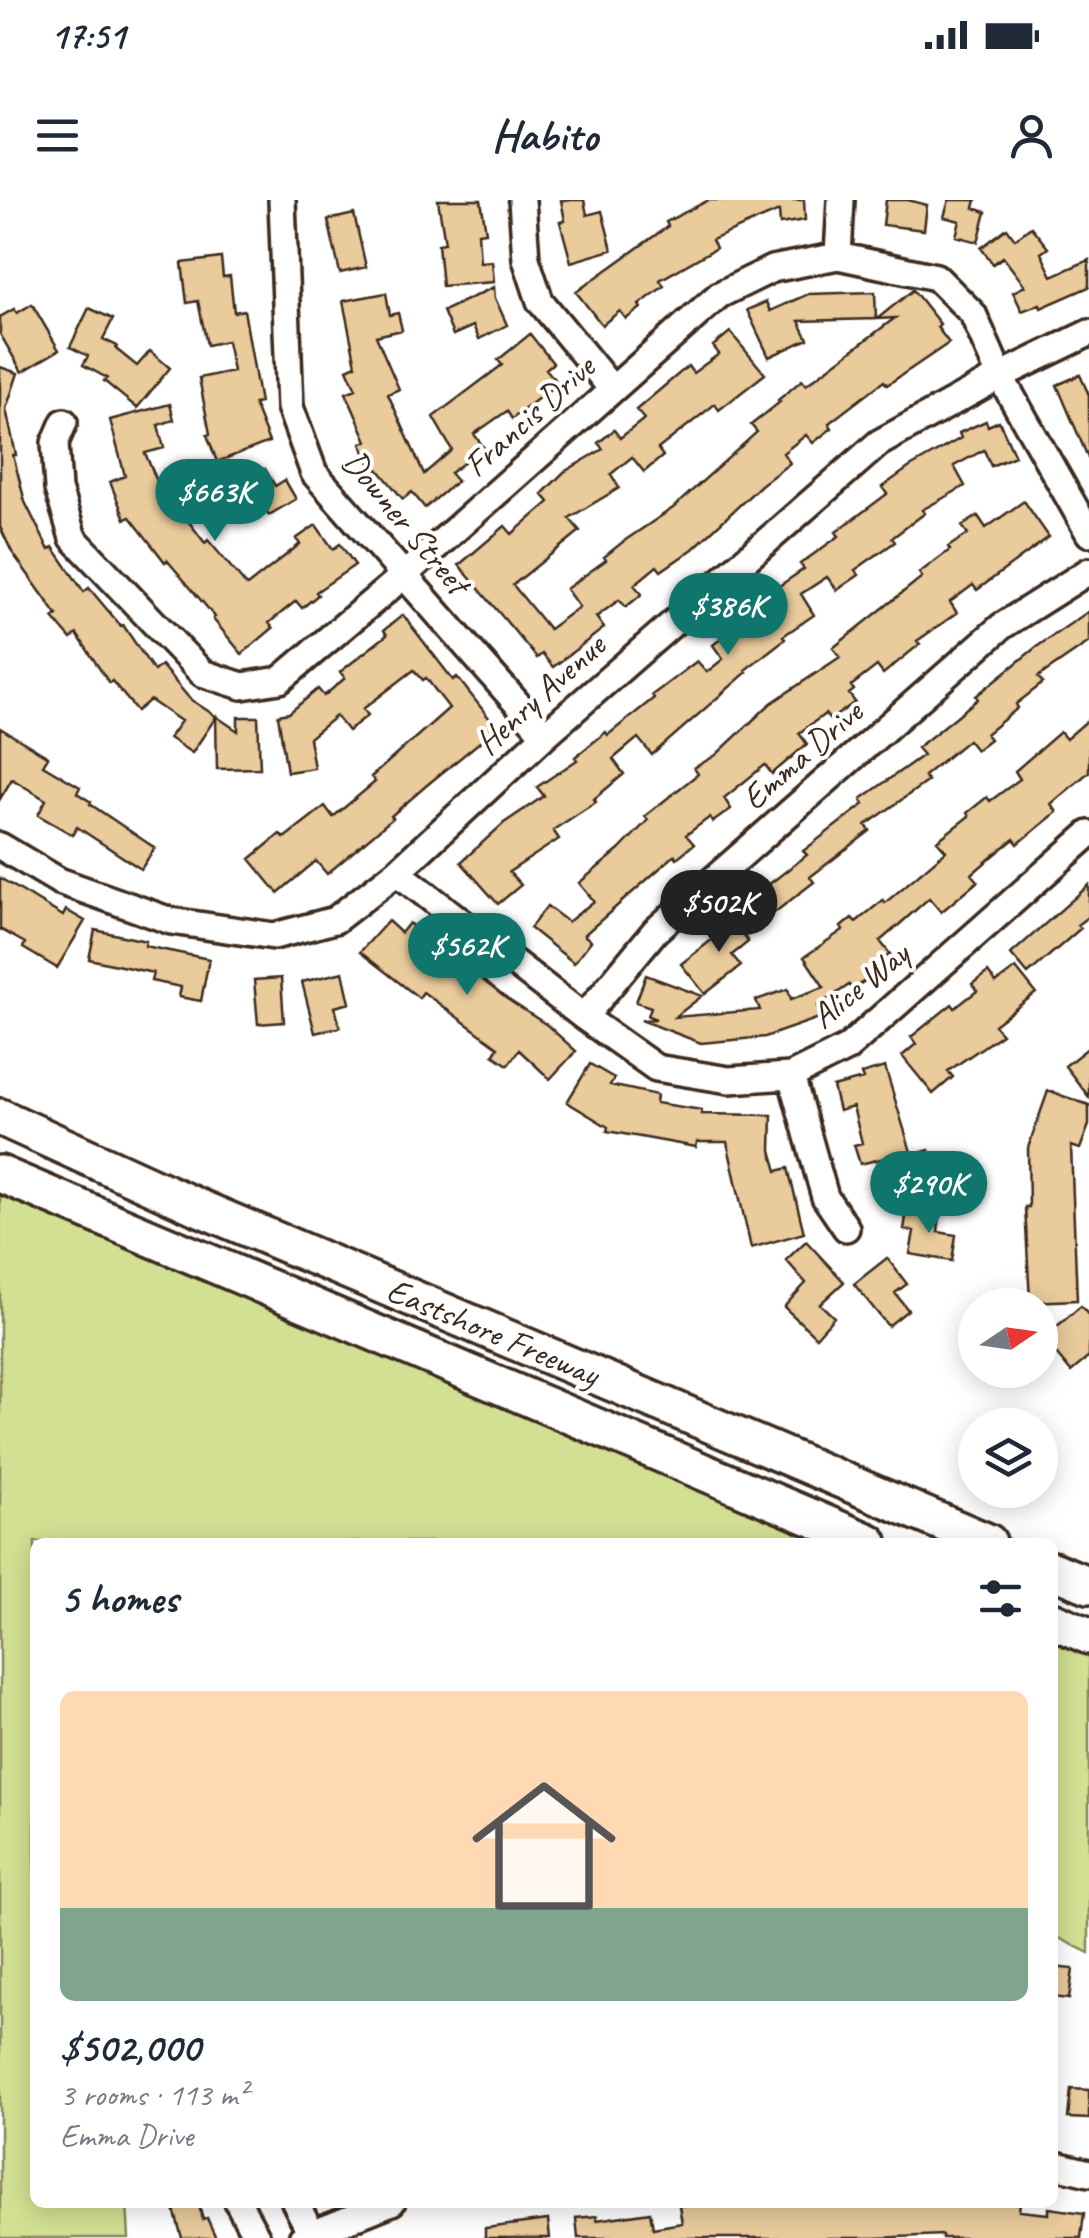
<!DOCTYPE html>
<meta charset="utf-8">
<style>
:root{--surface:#fff;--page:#f2f2f3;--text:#1f2937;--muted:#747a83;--accent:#0f766e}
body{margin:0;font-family:Caveat,sans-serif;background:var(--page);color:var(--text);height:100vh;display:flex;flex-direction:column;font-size:38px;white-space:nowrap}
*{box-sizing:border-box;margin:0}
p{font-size:32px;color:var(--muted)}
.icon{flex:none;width:55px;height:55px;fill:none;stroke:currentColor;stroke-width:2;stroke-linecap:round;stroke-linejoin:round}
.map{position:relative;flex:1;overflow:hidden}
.drawer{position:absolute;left:30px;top:1338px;width:1028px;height:670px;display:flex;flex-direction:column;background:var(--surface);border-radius:15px;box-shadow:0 5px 25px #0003}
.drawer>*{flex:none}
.needle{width:65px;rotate:77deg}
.controls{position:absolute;left:958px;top:1088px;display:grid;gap:20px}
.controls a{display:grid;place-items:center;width:100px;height:100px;border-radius:50%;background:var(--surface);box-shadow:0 5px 25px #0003;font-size:50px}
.price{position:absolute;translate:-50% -85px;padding:0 22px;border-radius:35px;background:var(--accent);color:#fff;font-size:32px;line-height:65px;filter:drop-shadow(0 2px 5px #0008)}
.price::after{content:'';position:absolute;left:50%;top:60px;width:30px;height:22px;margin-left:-15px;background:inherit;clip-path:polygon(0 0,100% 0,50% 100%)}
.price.current{background:#222;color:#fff}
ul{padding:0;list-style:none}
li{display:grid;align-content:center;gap:20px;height:530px;padding:0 30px}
li span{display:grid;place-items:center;height:310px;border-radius:15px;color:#555}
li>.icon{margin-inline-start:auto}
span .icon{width:180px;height:180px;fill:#fffc;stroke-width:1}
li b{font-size:42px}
h2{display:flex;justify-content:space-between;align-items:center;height:120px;padding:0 30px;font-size:42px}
.status{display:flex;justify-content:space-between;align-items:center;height:70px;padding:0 50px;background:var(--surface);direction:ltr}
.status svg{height:28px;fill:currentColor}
header{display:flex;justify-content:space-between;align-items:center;height:130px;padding:0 30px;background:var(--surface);font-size:45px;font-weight:600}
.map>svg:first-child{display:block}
.grass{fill:#d2e093;stroke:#868558;stroke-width:2.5}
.building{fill:#e9cb9c;stroke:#3b2a1e;stroke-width:2.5}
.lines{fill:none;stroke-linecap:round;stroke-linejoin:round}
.minor-casing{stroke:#3b2a1e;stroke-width:32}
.highway-casing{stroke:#3b2a1e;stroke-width:42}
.minor{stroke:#fff;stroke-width:25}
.highway{stroke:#fff;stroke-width:35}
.labels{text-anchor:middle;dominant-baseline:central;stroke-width:8;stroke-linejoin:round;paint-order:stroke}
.street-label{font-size:35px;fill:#3b2a1e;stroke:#fff}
</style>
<div class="status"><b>17:51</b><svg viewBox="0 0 49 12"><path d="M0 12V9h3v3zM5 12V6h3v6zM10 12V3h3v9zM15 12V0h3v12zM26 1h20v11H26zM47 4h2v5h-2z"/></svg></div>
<header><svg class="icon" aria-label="menu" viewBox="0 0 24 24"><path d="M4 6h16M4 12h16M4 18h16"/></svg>Habito<svg class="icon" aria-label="person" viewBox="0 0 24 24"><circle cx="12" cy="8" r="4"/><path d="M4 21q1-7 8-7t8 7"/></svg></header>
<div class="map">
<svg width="1089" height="2038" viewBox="0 0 1089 2038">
<rect width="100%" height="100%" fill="#fff"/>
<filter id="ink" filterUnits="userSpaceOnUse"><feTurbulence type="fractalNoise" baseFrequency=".01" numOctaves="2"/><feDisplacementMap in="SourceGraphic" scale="20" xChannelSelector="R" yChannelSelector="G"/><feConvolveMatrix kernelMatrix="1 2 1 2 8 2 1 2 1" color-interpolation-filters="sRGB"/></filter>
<g filter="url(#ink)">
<!-- grass -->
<path class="grass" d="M0,974L869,1342H35V2002L127,2003L129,2038H0Z
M1052,1421L1089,1436V1753L1053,1735Z"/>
<!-- building -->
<path class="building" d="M438,0H481L486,32L478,33L480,62L492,61L494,82L442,86L438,44L445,43Z
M561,0H584L587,15L602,11L612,50L571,62L560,22L565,21Z
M709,0H804L805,20L780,24L779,11L712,40L716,48L660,80L664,86L639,105L641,108L626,119L620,111L602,125L576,92L668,26L666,22Z
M886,0H908L927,5L924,30L883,25Z
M949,0H976L974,8L986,12L978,42L956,36L960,21L944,17Z
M354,14L366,67L340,73L328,20Z
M1031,27L1048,48L1041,53L1052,76L1089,60V87L1041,108L1040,104L1022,111L1013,92L1025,86L1003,57L993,64L981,48L1007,28L1015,39Z
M221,58L223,77L230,76L234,112L244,110L260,203L254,204L269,242L217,262L207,235L210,234L199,178L233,171L227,141L207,145L198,101L187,103L182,63Z
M494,87L495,98L507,125L479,139L473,126L453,135L443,111Z
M913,90L940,124L937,127L949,143L887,185L884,181L829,223L832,228L813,243L806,235L783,253L790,263L761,285L693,349L661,371L657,366L634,385L642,394L626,407L619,400L596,417L604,428L553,467L542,454L537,458L459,365L505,326L512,334L549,302L542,294L564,272L603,249L598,243L614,230L620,238L644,219L636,210L688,166L693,173L719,154L713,146L730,132L765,174L719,210L715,204L658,249L663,256L644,272L632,257L611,274L619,288L569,318L580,331L513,385L549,429L579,407L566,389L606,360L604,357L624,341L673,308L757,232L751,225L780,202L778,200L802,180L806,185L895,118L877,119Z
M875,92L876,119L799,121L808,139L769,157L747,110L766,102L770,111L808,94Z
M386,93L390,115L398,113L402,130L376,136L399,189L388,194L424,274L452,250L433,217L502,165L498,160L530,134L553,163L546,169L558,183L512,219L507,211L474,234L484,248L450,273L457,281L425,308L412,292L403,299L378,269L374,271L361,244L367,241L346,193L356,189L347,169L356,165L343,101Z
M32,104L59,150L22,172L0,134V117L14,109L17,113Z
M89,108L113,119L103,139L117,146L116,149L137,166L150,151L170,168L137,208L104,181L107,178L83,165L88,156L70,147Z
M0,167L18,173L6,209L16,255H13L25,302L49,350L53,347L84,392L89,388L121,426L123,425L154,471L161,465L190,499L238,531V517H258L260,568L217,569L216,517L192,553L169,538L181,521L150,500L137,511L112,481L109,483L77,434L71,439L53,418L57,415L12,352L0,327Z
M1080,175L1089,195V260L1057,185Z
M170,204L174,220L158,225L164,248L145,253L168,307L174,302L205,343L208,340L247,386L300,344L296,339L316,325L333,349L340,344L355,365L316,392L318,395L302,408L296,401L269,423L273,428L242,454L213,419L215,417L167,360L165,362L130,317L125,319L110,282L125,276L110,220Z
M986,221L988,226L999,221L1015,256L991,266L984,250L954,266L965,286L922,310L925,313L892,338L895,342L855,370L859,375L837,390L827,377L801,394L814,415L783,436L785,439L745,470L747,472L652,555L638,538L613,559L624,574L594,599L596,602L553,630L559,639L509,672L521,685L498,704L461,662L504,623L544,596L537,587L577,560L575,557L606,532L608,535L654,498L652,495L697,461L707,472L723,459L713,445L729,432L726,429L766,395L804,369L800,364L839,336L836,332L887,294L882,287L910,267L961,238L959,233Z
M265,269L275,286L285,280L296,299L269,315L265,309L248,318L231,289Z
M1024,301L1049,337L977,390L973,385L950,402L957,413L917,441L920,444L883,474L877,466L851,486L854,490L849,494L855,502L830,520L825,514L799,533L807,544L772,574L765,565L724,598L731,609L713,622L710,617L686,635L694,644L677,658L675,655L584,735L591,741L574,763L530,728L547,706L568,722L594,701L579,683L619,650L648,620L645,616L698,574L694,568L716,555L770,504L840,457L833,448L922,377L919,373L950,350L948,347L968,334L962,326L978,316L986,328Z
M1089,411V442L1038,477L1043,483L1016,504L1018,508L986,534L990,539L976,550L968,540L924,576L928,581L866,625L870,631L810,677L814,682L774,713L759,692L807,655L803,651L864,604L861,599L923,555L917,548L978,499L976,496L1035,448Z
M403,415L453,480L457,477L497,528L427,585L391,616L393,618L327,674L316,661L278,693L250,659L280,634L284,638L325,606L333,617L375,582L371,577L449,508L426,478L423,480L414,470L363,509L368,515L348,531L336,516L309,538L314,568L287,572L278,515L289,513L318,489L324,496L345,478L340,472L387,435L384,430Z
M1089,519V572L1051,604L1057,612L1018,644L1014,639L987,661L972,674L978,681L941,712L929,698L901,723L880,741L890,754L868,772L871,777L852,789L849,785L818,806L822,817L765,837L701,843L641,820L656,819L648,816L651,807L636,802L646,775L702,796L675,817L760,810L756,800L788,789L791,799L824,787L804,757L843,730L841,727L852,718L856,722L883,700L885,703L946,651L937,641L969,616L967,613L987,597L990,601L1020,579L1015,571L1060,532L1066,539Z
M0,528L48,557L43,565L80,587L77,593L91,602L90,604L155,648L141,669L77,627L73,635L38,615L46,600L12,579L0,599Z
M0,678L63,716L66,710L85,721L57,768L23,748L25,743L0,729Z
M1089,685V716L1077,725L1081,728L1028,774L1011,754Z
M746,713L757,726L744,736L748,742L732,755L741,766L705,794L681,764Z
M388,721L401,733L409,723L442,754L445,751L507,799L547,825L576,851L550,879L519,850L508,865L493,855L498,847L423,792L419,798L360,752Z
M95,730L146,741L145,746L209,759L201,801L179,797L181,787L151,781L153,773L89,759Z
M1016,768L1036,793L994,825L1002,834L948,871L953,877L933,894L902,856L916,844L911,837L952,804L955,808L977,791L972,784L988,772L996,783Z
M343,772L350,803L335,807L340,827L315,833L302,782Z
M281,778L284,822L258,824L254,780Z
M1089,847V897L1065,866Z
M590,864L614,878L610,885L657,895L656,903L702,910L701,914L772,915L771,950L777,971L788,968L804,1033L751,1048L727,942H697L696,947L607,931L608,927L567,902Z
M885,867L912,955L929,950L939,989L897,1001L885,958L860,964L854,945L862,943L853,907L839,911L833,887L863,879L861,874Z
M1048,891L1089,905V925L1080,949L1071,946L1077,1100L1030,1102L1025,1007H1029L1028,948Z
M907,1010L940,1015L938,1032L956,1035L952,1061L910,1054L914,1031L904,1030Z
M806,1041L844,1082L820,1104L834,1117L816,1137L784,1107L806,1083L786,1060Z
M887,1058L907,1084L895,1093L908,1110L888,1126L854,1084Z
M1081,1106L1089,1116V1157L1071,1172L1043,1138Z
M1052,1767L1073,1769L1069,1799L1052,1797Z
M1071,1889L1089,1890V1919L1068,1918Z
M172,2002H198L203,2020L207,2018L216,2038H182Z
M701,2002V2006L857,2002V2008L888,2006V2002H966V2006L1020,2002L1019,2011L1049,2014V2008L1084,2013L1081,2038H942V2035L875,2038H578L576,2018L597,2016V2020L650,2012L653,2028L682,2023L679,2006Z
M548,2020L550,2038H485V2028Z"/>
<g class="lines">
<defs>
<path id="minor" d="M282,0L290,207L314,273L545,535
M522,0L526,59L540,101L612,189
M838,56L841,0
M64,222L55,243L58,289L73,338L202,473L242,486L280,480L403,376L719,95L772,69L838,56L936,77L973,114L1000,176L1089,333
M0,646L59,681L171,721L274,736L335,720L397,672L545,535L879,243L1000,176L1089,133
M397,672L584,817L656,868L729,880L791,876L847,848L1089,634
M584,817L655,731L1002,426L1089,371
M791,876L825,997L846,1028
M1052,1964L1089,1973
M238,2002L257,2038
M295,2002L311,2033
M302,2038L392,2002"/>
<path id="highway" d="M0,917L195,1006L988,1342
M0,974L869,1342
M1052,1370L1089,1385
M1052,1420L1089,1436"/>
</defs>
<!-- minor casing -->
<use href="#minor" class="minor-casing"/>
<!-- highway casing -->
<use href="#highway" class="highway-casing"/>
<!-- minor -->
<use href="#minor" class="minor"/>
<!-- highway -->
<use href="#highway" class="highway"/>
</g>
</g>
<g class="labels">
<!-- street labels -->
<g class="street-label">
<text transform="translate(529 216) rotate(-42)">Francis Drive</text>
<text transform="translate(406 322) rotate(50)">Downer Street</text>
<text transform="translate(540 494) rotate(-42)">Henry Avenue</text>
<text transform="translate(802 555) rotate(-41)">Emma Drive</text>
<text transform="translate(860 785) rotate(-39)">Alice Way</text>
<text transform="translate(493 1132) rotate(23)">Eastshore Freeway</text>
</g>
</g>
</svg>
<div class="controls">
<a><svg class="needle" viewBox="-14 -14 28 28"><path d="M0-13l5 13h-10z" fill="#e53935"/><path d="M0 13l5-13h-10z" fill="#747a83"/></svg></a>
<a><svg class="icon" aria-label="layers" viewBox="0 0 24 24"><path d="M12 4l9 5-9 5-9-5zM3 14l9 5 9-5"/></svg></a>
</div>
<b class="price" style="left:215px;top:344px">$663K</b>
<b class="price" style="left:728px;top:458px">$386K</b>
<b class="price current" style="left:719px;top:755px">$502K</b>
<b class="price" style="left:467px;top:798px">$562K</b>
<b class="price" style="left:929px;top:1036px">$290K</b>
<section class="drawer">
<h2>5 homes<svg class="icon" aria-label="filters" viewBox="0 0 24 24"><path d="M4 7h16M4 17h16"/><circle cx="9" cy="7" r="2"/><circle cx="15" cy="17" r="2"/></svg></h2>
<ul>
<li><span style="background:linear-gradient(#ffd9b3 70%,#7fa58c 0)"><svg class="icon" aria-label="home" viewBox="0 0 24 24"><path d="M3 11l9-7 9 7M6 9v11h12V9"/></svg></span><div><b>$502,000</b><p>3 rooms · 113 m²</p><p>Emma Drive</p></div></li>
</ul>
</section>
</div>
